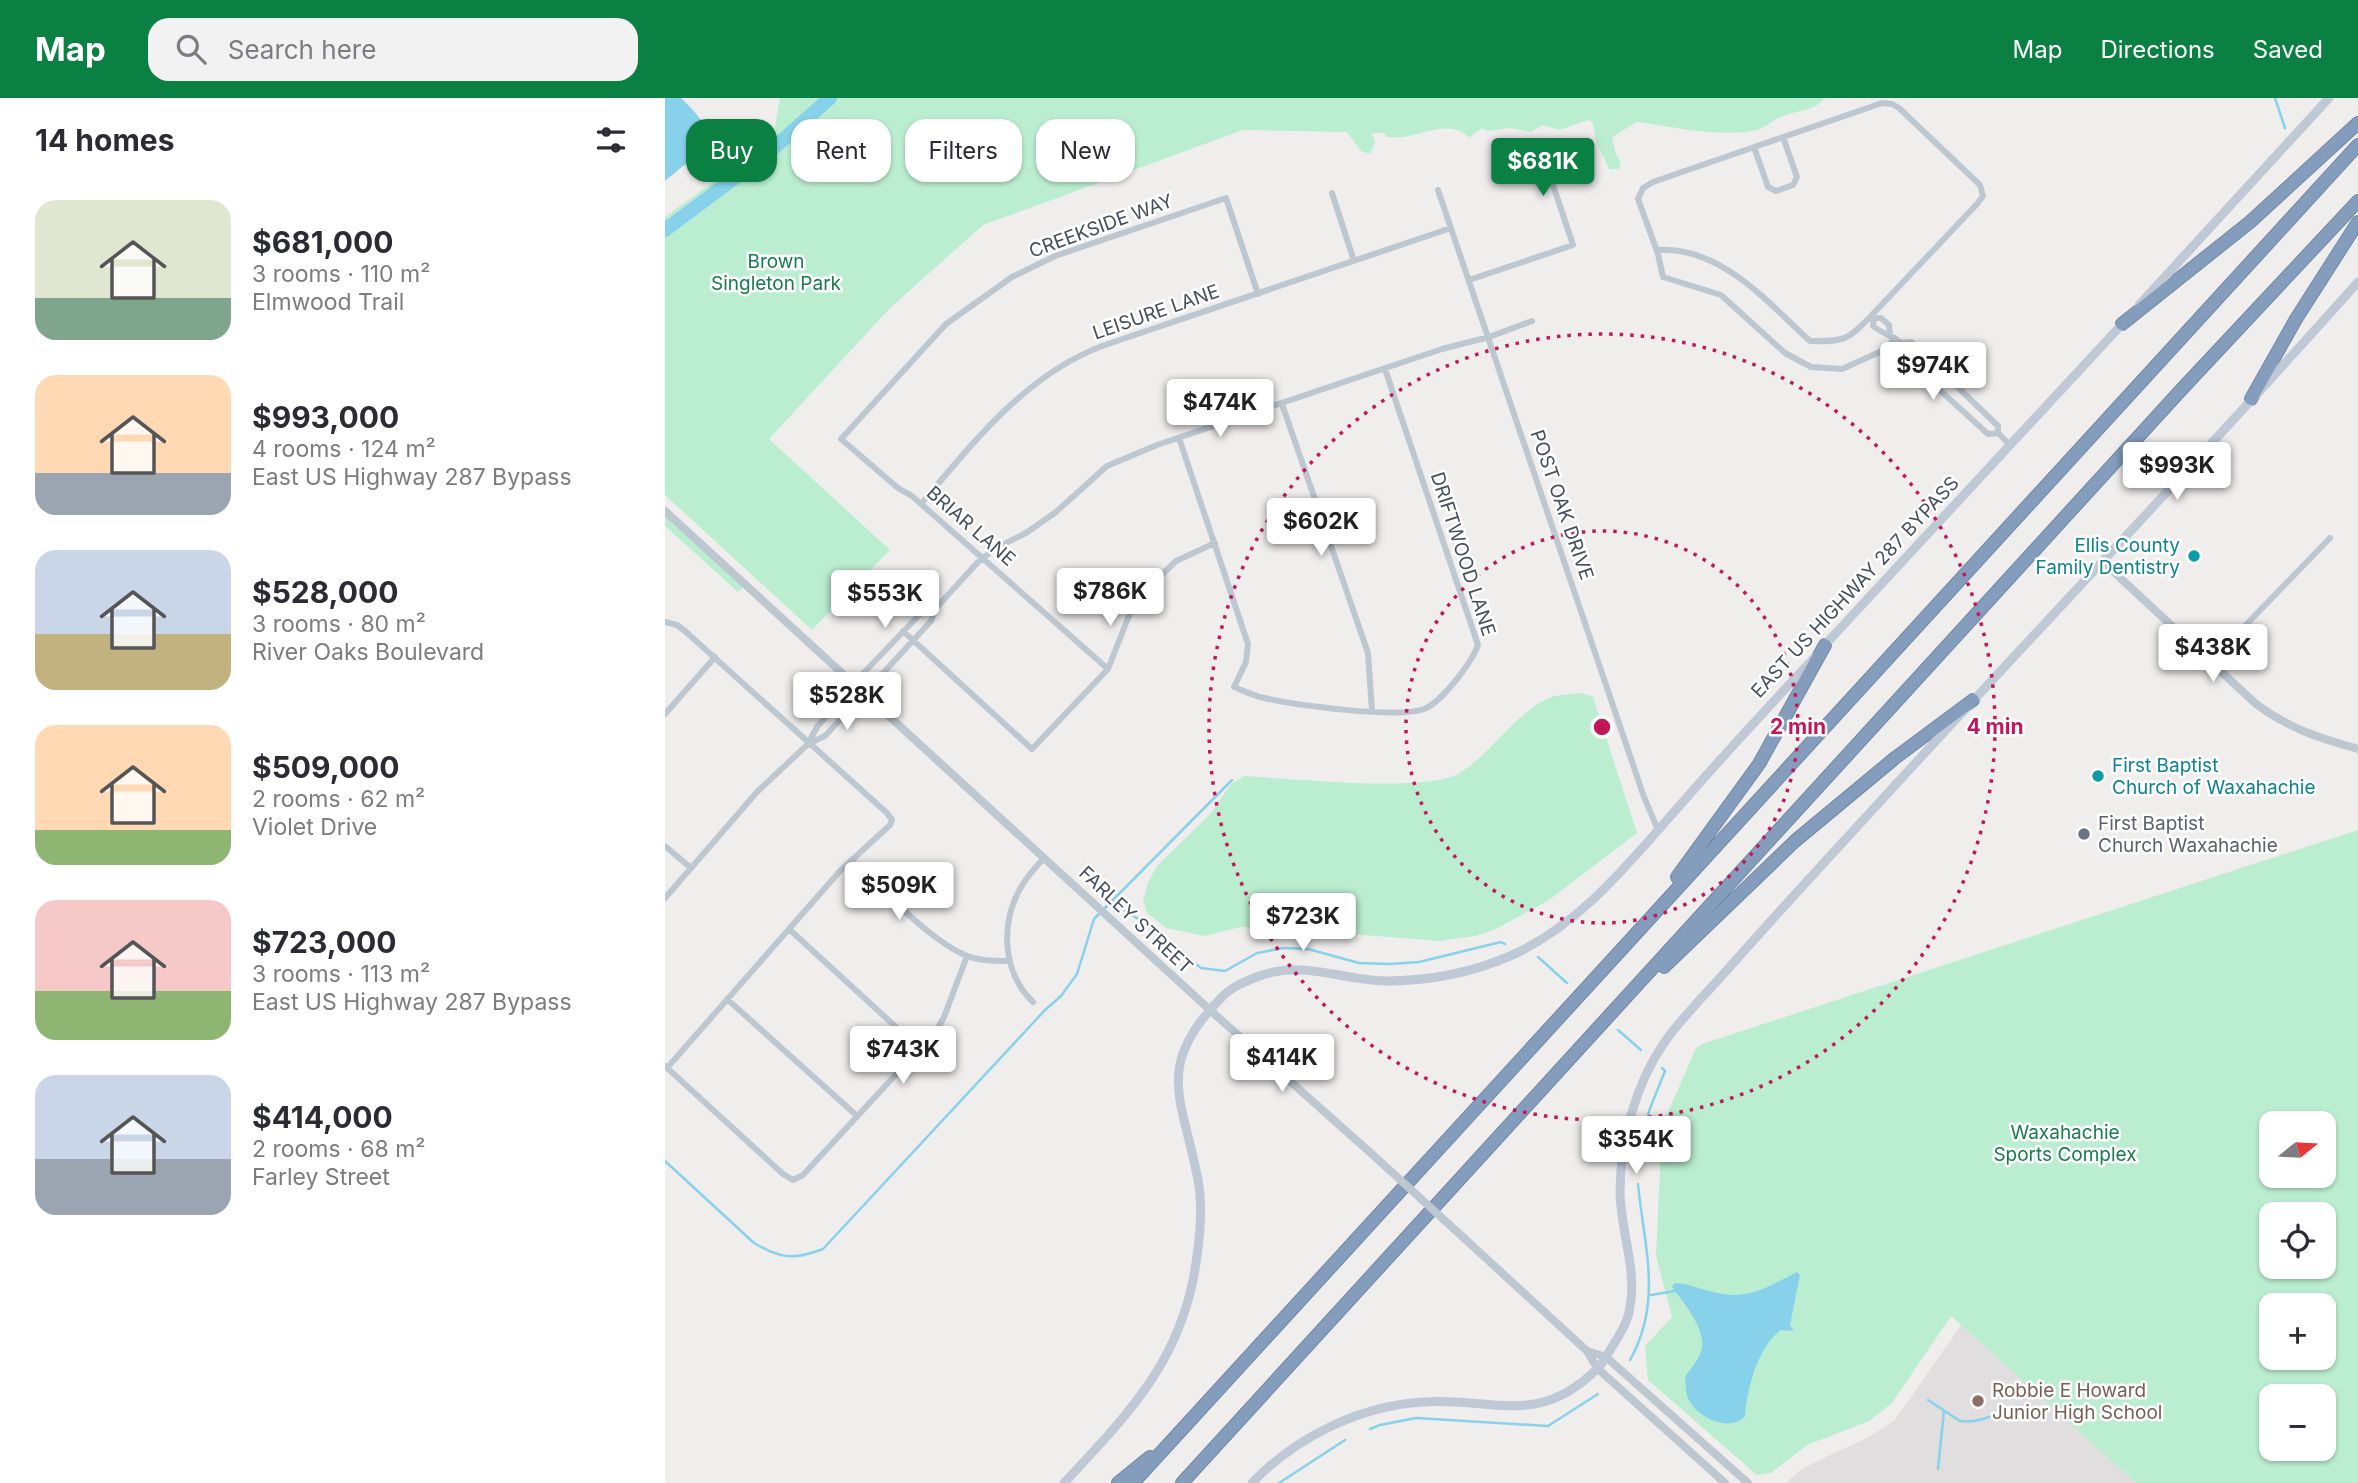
<!DOCTYPE html>
<meta charset="utf-8">
<style>
:root{--surface:#fff;--page:#f2f2f3;--text:#2b2b33;--muted:#7c7c81;--accent:#0b8043}
body{margin:0;font-family:Inter,sans-serif;background:var(--page);color:var(--text);height:100vh;display:flex;flex-direction:column;font-size:26px;white-space:nowrap}
*{box-sizing:border-box;margin:0}
p{font-size:23px;color:var(--muted)}
.icon{flex:none;width:38px;height:38px;fill:none;stroke:currentColor;stroke-width:2;stroke-linecap:round;stroke-linejoin:round}
.map{position:relative;flex:1;overflow:hidden}
.side{display:flex;flex-direction:column;background:var(--surface);width:665px}
.side>*{flex:none}
.hud{position:absolute;left:21px;top:21px;width:665px;height:63px;display:flex;gap:14px}
.needle{width:46px;rotate:72deg}
.controls{position:absolute;left:1594px;top:1013px;display:grid;gap:14px}
.controls a{display:grid;place-items:center;width:77px;height:77px;border-radius:14px;background:var(--surface);box-shadow:0 2px 5px #0004;font-size:35px}
.price{position:absolute;translate:-50% -60px;padding:0 16px;border-radius:7px;background:#fff;color:#222;font-size:23px;line-height:46px;filter:drop-shadow(0 2px 4px #0008)}
.price::after{content:'';position:absolute;left:50%;top:42px;width:21px;height:16px;margin-left:-10px;background:inherit;clip-path:polygon(0 0,100% 0,50% 100%)}
.price.selected{background:var(--accent);color:#fff}
ul{padding:0;list-style:none}
li{display:flex;align-items:center;gap:21px;height:175px;padding:0 35px}
li span{display:grid;place-items:center;flex:none;width:196px;height:140px;border-radius:21px;color:#555}
li>.icon{margin-inline-start:auto}
span .icon{width:84px;height:84px;fill:#fffc;stroke-width:1}
li b{font-size:30px}
h2{display:flex;justify-content:space-between;align-items:center;height:84px;padding:0 35px;font-size:30px}
.tag{padding:0 24px;border-radius:21px;background:var(--surface);box-shadow:0 2px 5px #0004;font-size:24px;line-height:63px}
.tag.selected{background:var(--accent);color:#fff}
header{display:flex;align-items:center;gap:42px;box-sizing:border-box;height:98px;padding:0 35px;background:var(--accent);color:#fff}
header strong{font-size:33px}
nav{display:flex;gap:38px;margin-inline-start:auto;font-size:24px}
.search{width:490px;height:63px;background:var(--page);display:flex;align-items:center;gap:18px;box-sizing:border-box;padding:0 24px;border-radius:21px;color:var(--muted);font-size:26px}
main{display:flex;flex:1;min-height:0}
.map>svg:first-child{display:block}
.education{fill:#e1dedf}
.green{fill:#bbeed1;fill-rule:evenodd}
.water{fill:#88d1eb}
.lines{fill:none;stroke-linecap:round;stroke-linejoin:round}
.stream{stroke:#88d1eb;stroke-width:2.5}
.river{stroke:#88d1eb;stroke-width:14}
.motorway-casing{stroke:#7088a8;stroke-width:14}
.minor{stroke:#bdc7d0;stroke-width:6}
.tertiary{stroke:#bdc7d0;stroke-width:8}
.secondary{stroke:#bfc9d6;stroke-width:9}
.motorway{stroke:#849dbc;stroke-width:12}
.tertiary-bridge{stroke:#bdc7d0;stroke-width:8}
.ring{fill:none;stroke:#c2185b;stroke-width:3.5;stroke-dasharray:3.5 7}
.culture-dot{fill:#0f9aa8;stroke:#fff;stroke-width:2.5}
.worship-dot{fill:#6b7280;stroke:#fff;stroke-width:2.5}
.education-dot{fill:#8d6e63;stroke:#fff;stroke-width:2.5}
.labels{text-anchor:middle;dominant-baseline:central;stroke-width:5;stroke-linejoin:round;paint-order:stroke}
.street-label{font-size:19px;fill:#454f5a;stroke:#fff}
.park-label{font-size:19px;fill:#177b4e;stroke:#fff}
.culture-label{font-size:19px;fill:#0d838f;stroke:#fff;text-anchor:end}
.worship-label{font-size:19px;fill:#5b616d;stroke:#fff;text-anchor:start}
.education-label{font-size:19px;fill:#785e54;stroke:#fff;text-anchor:start}
.centre{fill:#c2185b;stroke:#fff;stroke-width:3.5}
.ring-label{font-size:21px;text-anchor:middle;font-weight:bold;fill:#c2185b;stroke:#fff;stroke-width:5;stroke-linejoin:round;paint-order:stroke}
</style>
<header>
<strong>Map</strong>
<div class="search"><svg class="icon" aria-label="search" viewBox="0 0 24 24"><circle cx="10" cy="10" r="6"/><path d="M15 15l6 6"/></svg>Search here</div>
<nav><a>Map</a><a>Directions</a><a>Saved</a></nav>
</header>
<main>
<section class="side">
<h2>14 homes<svg class="icon" aria-label="filters" viewBox="0 0 24 24"><path d="M4 7h16M4 17h16"/><circle cx="9" cy="7" r="2"/><circle cx="15" cy="17" r="2"/></svg></h2>
<ul>
<li><span style="background:linear-gradient(#dfe7d0 70%,#7fa58c 0)"><svg class="icon" aria-label="home" viewBox="0 0 24 24"><path d="M3 11l9-7 9 7M6 9v11h12V9"/></svg></span><div><b>$681,000</b><p>3 rooms · 110 m²</p><p>Elmwood Trail</p></div></li>
<li><span style="background:linear-gradient(#ffd9b3 70%,#9aa5b1 0)"><svg class="icon" aria-label="home" viewBox="0 0 24 24"><path d="M3 11l9-7 9 7M6 9v11h12V9"/></svg></span><div><b>$993,000</b><p>4 rooms · 124 m²</p><p>East US Highway 287 Bypass</p></div></li>
<li><span style="background:linear-gradient(#c9d6e8 60%,#c2b280 0)"><svg class="icon" aria-label="home" viewBox="0 0 24 24"><path d="M3 11l9-7 9 7M6 9v11h12V9"/></svg></span><div><b>$528,000</b><p>3 rooms · 80 m²</p><p>River Oaks Boulevard</p></div></li>
<li><span style="background:linear-gradient(#ffd9b3 75%,#8fb573 0)"><svg class="icon" aria-label="home" viewBox="0 0 24 24"><path d="M3 11l9-7 9 7M6 9v11h12V9"/></svg></span><div><b>$509,000</b><p>2 rooms · 62 m²</p><p>Violet Drive</p></div></li>
<li><span style="background:linear-gradient(#f6c9c9 65%,#8fb573 0)"><svg class="icon" aria-label="home" viewBox="0 0 24 24"><path d="M3 11l9-7 9 7M6 9v11h12V9"/></svg></span><div><b>$723,000</b><p>3 rooms · 113 m²</p><p>East US Highway 287 Bypass</p></div></li>
<li><span style="background:linear-gradient(#c9d6e8 60%,#9aa5b1 0)"><svg class="icon" aria-label="home" viewBox="0 0 24 24"><path d="M3 11l9-7 9 7M6 9v11h12V9"/></svg></span><div><b>$414,000</b><p>2 rooms · 68 m²</p><p>Farley Street</p></div></li>
</ul>
</section>
<div class="map">
<svg width="1693" height="1385" viewBox="0 0 1693 1385">
<rect width="100%" height="100%" fill="#f0eded"/>
<!-- education -->
<path class="education" d="M1296,1227L1399,1318L1471,1385H1121L1133,1374L1152,1363L1202,1340L1230,1322Z"/>
<!-- green -->
<path class="green" d="M115,0H1160C1149,14 1131,12 1116,19C1107,22 1102,29 1092,32C1058,40 1006,29 972,24L947,39L951,56L956,64L954,71H944L931,43L928,25L924,22L894,32L878,27L866,34L845,30L823,33L817,30L804,40C787,21 759,36 739,39C734,40 728,39 722,39L719,35H707L710,44L705,56L696,53L682,34L578,32L318,127L225,210L104,341L225,452L147,532L0,397V119L108,40Z
M0,417L76,486L78,490L73,494L0,428Z
M916,595L928,599L972,735L884,802L829,832L810,838L775,843L597,829H576L539,838L501,830L482,815L478,803L483,784L492,768L547,714L565,687L579,678C624,680 758,695 793,676C827,656 848,616 884,600C894,596 905,596 916,595Z
M1693,732V1385H1471L1286,1218L1227,1305L1204,1323L1142,1347L1106,1375L1092,1377L983,1282L980,1248L1007,1219L991,1158L997,1028L1031,950L1037,946ZM1606,1026H1659V1078H1606ZM1606,1116H1659V1169H1606ZM1606,1208H1659V1260H1606ZM1606,1298H1659V1351H1606Z"/>
<!-- water -->
<path class="water" d="M0,0H16C28,12 54,35 37,52L0,83Z
M1132,1174L1135,1177L1125,1227L1129,1233L1116,1232C1093,1248 1082,1291 1080,1318C1065,1335 1033,1320 1024,1302C1020,1295 1021,1286 1020,1279C1026,1270 1035,1261 1037,1249C1040,1230 1018,1204 1007,1189L1010,1185C1028,1186 1042,1194 1059,1196C1086,1201 1108,1186 1132,1174Z"/>
<g class="lines">
<!-- stream -->
<path class="stream" d="M1610,0L1620,30
M445,803L478,824L536,870L560,873L592,855L619,850L643,851L694,865L725,866L754,864L836,844L840,846
M873,859L902,885
M953,932L976,952
M0,1063L89,1145C116,1161 129,1162 158,1151L380,912L396,898L412,876L429,821L567,682
M973,1066L984,1013L1000,973L997,970
M986,1197L1010,1193
M965,1262C998,1203 979,1149 973,1086
M1263,1302L1295,1323C1315,1326 1335,1314 1353,1308
M705,1331L715,1327L751,1320L883,1328L933,1296
M1273,1371L1279,1313
M614,1385L680,1342"/>
<!-- river -->
<path class="river" d="M0,132L103,55L165,0"/>
<defs>
<path id="motorway" d="M1457,226L1585,124L1693,25
M1586,301L1631,221L1693,124
M1012,779L1094,666L1160,547
M999,869L1130,743L1230,660L1308,602
M453,1385L485,1359
M468,1385L1693,47
M517,1385L1516,292L1693,103"/>
</defs>
<!-- motorway casing -->
<use href="#motorway" class="motorway-casing"/>
<!-- minor -->
<path class="minor" d="M1089,49L1103,89L1111,93L1128,87L1132,79L1118,39
M773,92L979,699L993,732
M667,95L689,163
M992,152C1056,148 1102,204 1145,243C1179,244 1183,242 1206,218
M804,182L908,147L874,45
M1209,220H1216L1224,227L1225,236
M1230,240L1219,252L1177,271L1146,269L1120,255L1056,197L998,179L993,156L973,101L978,90L988,84L1217,5L1227,6L1234,10L1315,87L1318,98L1312,106L1206,218L1209,220L1208,228C1217,235 1227,238 1236,245L1246,244L1333,328V335L1345,347
M1236,245L1234,255L1323,336L1333,335
M617,306L703,555L707,613
M514,340L583,546L581,564L569,589C579,593 589,598 599,600C630,607 732,621 759,611C777,604 807,564 813,547L720,271
M256,406C308,345 359,278 437,248L786,130
M0,524L12,527L20,533L222,715L227,722L225,727L175,773L2,970
M238,533L367,651L443,571L465,515L480,493L511,463L550,445
M1545,564L1665,440
M443,571L247,398L233,390L176,341L281,226L347,179L390,158L561,100L593,196
M0,616L50,559
M143,646L160,638L266,523L271,510L313,464L331,450L361,435L391,414L442,368L492,347L777,251L824,239L867,223
M0,748L26,770
M186,763C218,791 263,841 300,857C314,863 329,863 344,863
M0,800L92,694L143,646L152,629L189,585L257,514L271,510
M124,831L255,951
M62,901L191,1017
M368,904C336,873 335,822 358,786C364,776 372,768 379,760
M0,968L118,1076L128,1082L138,1077L271,933L279,919L302,858"/>
<!-- tertiary -->
<path class="tertiary" d="M0,413L546,913L708,1057
M1437,463L1591,606C1625,631 1654,640 1693,651
M800,1141L922,1253L932,1270L1060,1385
M922,1253L941,1259L1083,1385"/>
<!-- secondary -->
<path class="secondary" d="M1474,207L1664,0
M1158,549L1460,223
M399,1385C463,1316 517,1263 531,1165C535,1139 538,1108 533,1082C518,1001 488,969 556,900C565,890 577,885 589,880C637,860 672,882 720,883C763,883 806,875 845,858C919,826 971,756 1024,697C1065,650 1107,605 1149,560
M587,1385C631,1339 694,1308 758,1304C828,1299 872,1330 932,1271C938,1265 943,1256 947,1249C955,1236 963,1224 965,1209C972,1172 956,1133 955,1095C955,1044 970,987 999,945C1017,919 1041,896 1062,872C1115,812 1169,754 1222,696C1379,525 1539,357 1693,184"/>
<!-- motorway -->
<use href="#motorway" class="motorway"/>
<!-- tertiary-bridge -->
<path class="tertiary-bridge" d="M708,1057L800,1141"/>
</g>
<!-- distance rings -->
<g class="ring">
<circle cx="937" cy="629" r="196"/>
<circle cx="937" cy="629" r="393"/>
</g>
<!-- markers -->
<g class="culture-dot">
<circle cx="1529" cy="458" r="7"/>
<circle cx="1433" cy="678" r="7"/>
</g>
<circle class="worship-dot" cx="1419" cy="736" r="7"/>
<circle class="education-dot" cx="1313" cy="1303" r="7"/>
<g class="labels">
<!-- street labels -->
<g class="street-label">
<text transform="translate(436 128) rotate(-20)">CREEKSIDE WAY</text>
<text transform="translate(491 214) rotate(-19)">LEISURE LANE</text>
<text transform="translate(897 407) rotate(71)">POST OAK DRIVE</text>
<text transform="translate(306 428) rotate(41)">BRIAR LANE</text>
<text transform="translate(798 456) rotate(72)">DRIFTWOOD LANE</text>
<text transform="translate(1190 489) rotate(-47)">EAST US HIGHWAY 287 BYPASS</text>
<text transform="translate(471 822) rotate(43)">FARLEY STREET</text>
</g>
<!-- park labels -->
<g class="park-label">
<text x="111" y="163">Brown<tspan x="111" dy="22">Singleton Park</tspan></text>
<text x="1400" y="1034">Waxahachie<tspan x="1400" dy="22">Sports Complex</tspan></text>
</g>
<!-- culture labels -->
<g class="culture-label">
<text x="1515" y="447">Ellis County<tspan x="1515" dy="22">Family Dentistry</tspan></text>
<text x="1447" y="667" text-anchor="start">First Baptist<tspan x="1447" dy="22">Church of Waxahachie</tspan></text>
</g>
<!-- worship labels -->
<g class="worship-label">
<text x="1433" y="725">First Baptist<tspan x="1433" dy="22">Church Waxahachie</tspan></text>
</g>
<!-- education labels -->
<g class="education-label">
<text x="1327" y="1292">Robbie E Howard<tspan x="1327" dy="22">Junior High School</tspan></text>
</g>
</g>
<circle cx="937" cy="629" r="10" class="centre"/>
<g class="ring-label">
<text x="1133" y="636">2 min</text>
<text x="1330" y="636">4 min</text>
</g>
</svg>
<div class="controls">
<a><svg class="needle" viewBox="-14 -14 28 28"><path d="M0-13l5 13h-10z" fill="#e53935"/><path d="M0 13l5-13h-10z" fill="#7c7c81"/></svg></a>
<a><svg class="icon" aria-label="locate" viewBox="0 0 24 24"><circle cx="12" cy="12" r="6"/><path d="M12 2v4M12 18v4M2 12h4M18 12h4"/></svg></a>
<a>+</a>
<a>−</a>
</div>
<b class="price selected" style="left:878px;top:100px">$681K</b>
<b class="price" style="left:1268px;top:304px">$974K</b>
<b class="price" style="left:555px;top:341px">$474K</b>
<b class="price" style="left:1512px;top:404px">$993K</b>
<b class="price" style="left:656px;top:460px">$602K</b>
<b class="price" style="left:445px;top:530px">$786K</b>
<b class="price" style="left:220px;top:532px">$553K</b>
<b class="price" style="left:1548px;top:586px">$438K</b>
<b class="price" style="left:182px;top:634px">$528K</b>
<b class="price" style="left:234px;top:824px">$509K</b>
<b class="price" style="left:638px;top:855px">$723K</b>
<b class="price" style="left:238px;top:988px">$743K</b>
<b class="price" style="left:617px;top:996px">$414K</b>
<b class="price" style="left:971px;top:1078px">$354K</b>
<div class="hud">
<a class="tag selected">Buy</a>
<a class="tag">Rent</a>
<a class="tag">Filters</a>
<a class="tag">New</a>
</div>
</div>
</main>
